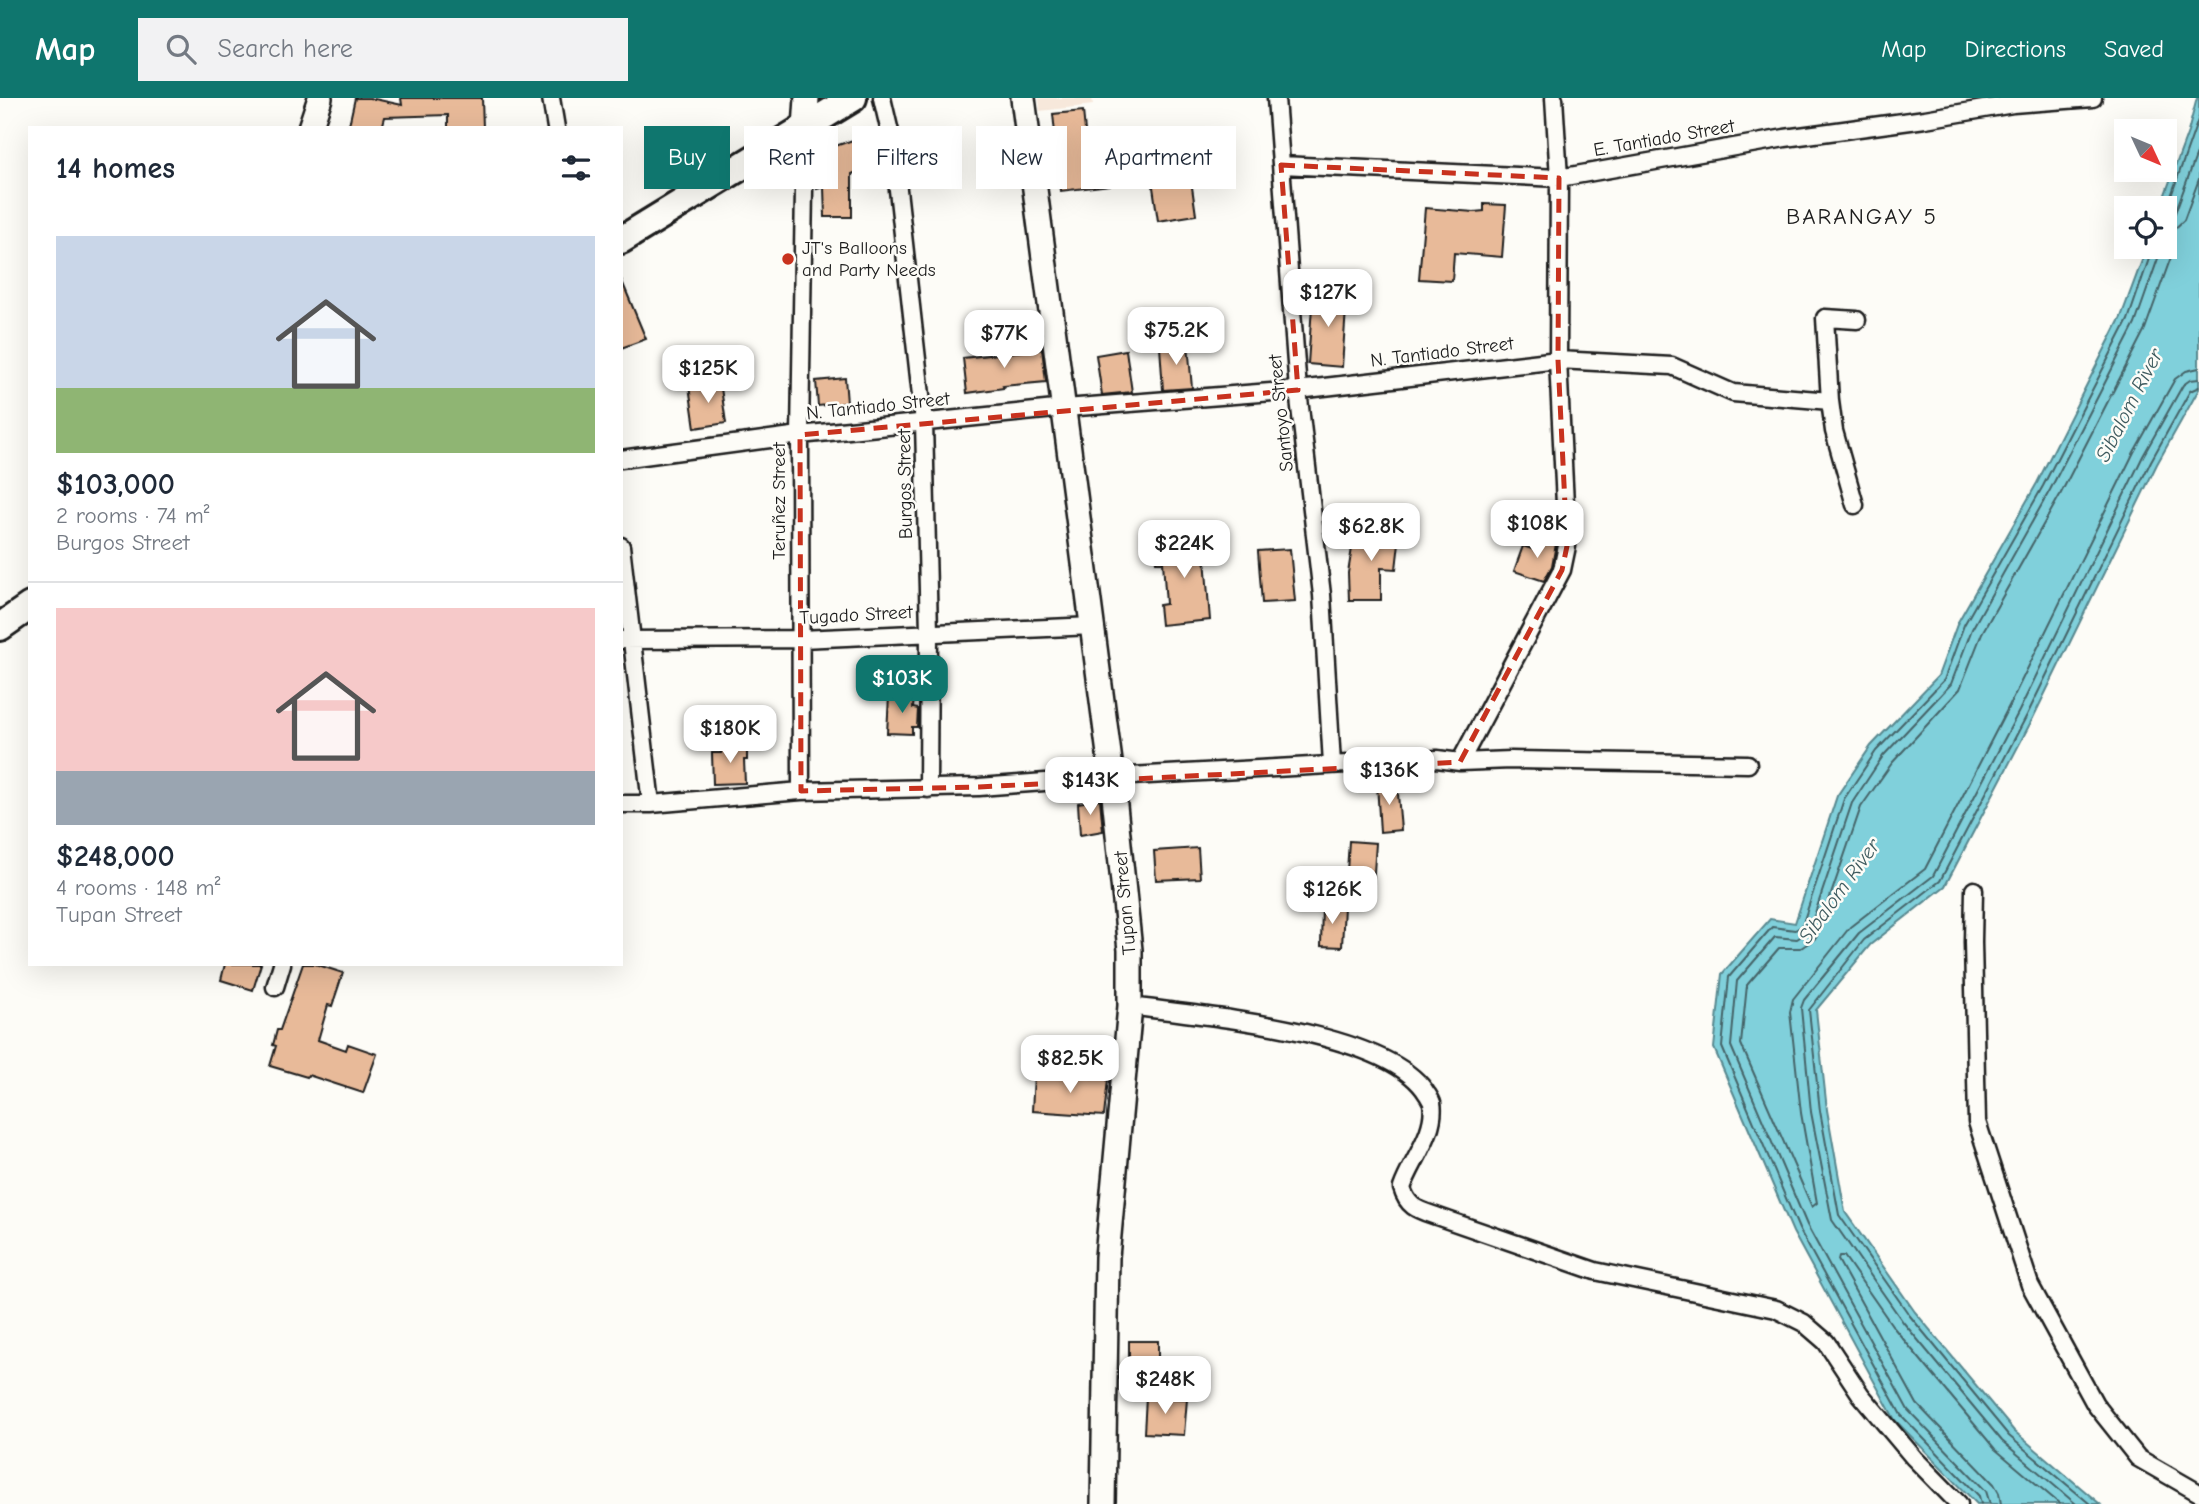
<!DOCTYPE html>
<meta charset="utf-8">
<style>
:root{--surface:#fff;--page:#f2f2f3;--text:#1f2937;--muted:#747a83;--line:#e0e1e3;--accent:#0f766e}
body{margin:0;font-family:"Comic Neue",sans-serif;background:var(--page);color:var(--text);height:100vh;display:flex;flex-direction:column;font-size:26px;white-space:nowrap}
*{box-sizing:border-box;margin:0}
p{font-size:23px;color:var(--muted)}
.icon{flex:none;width:38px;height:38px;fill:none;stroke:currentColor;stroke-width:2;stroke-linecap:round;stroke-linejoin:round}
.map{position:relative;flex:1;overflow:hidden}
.panel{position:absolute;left:28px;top:28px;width:595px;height:840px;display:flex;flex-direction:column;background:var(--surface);border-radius:0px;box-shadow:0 7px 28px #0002}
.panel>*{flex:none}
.top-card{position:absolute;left:644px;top:28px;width:665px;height:63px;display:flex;gap:14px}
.needle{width:46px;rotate:134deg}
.buttons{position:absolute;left:2114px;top:21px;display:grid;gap:14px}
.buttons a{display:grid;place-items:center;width:63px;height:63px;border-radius:0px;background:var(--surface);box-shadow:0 7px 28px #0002;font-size:35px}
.price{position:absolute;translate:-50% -60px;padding:0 16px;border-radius:14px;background:#fff;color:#222;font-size:23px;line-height:46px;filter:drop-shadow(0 2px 4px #0008)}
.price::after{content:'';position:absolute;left:50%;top:42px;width:21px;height:16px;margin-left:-10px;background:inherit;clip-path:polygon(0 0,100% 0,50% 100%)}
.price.active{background:var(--accent);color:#fff}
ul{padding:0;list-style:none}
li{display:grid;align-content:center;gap:14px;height:371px;padding:0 28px}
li+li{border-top:2px solid var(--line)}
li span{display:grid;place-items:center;height:217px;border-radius:0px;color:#555}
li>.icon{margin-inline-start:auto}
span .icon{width:126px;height:126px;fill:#fffc;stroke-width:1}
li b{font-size:30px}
h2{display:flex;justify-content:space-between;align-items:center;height:84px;padding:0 28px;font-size:30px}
.pill{padding:0 24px;border-radius:0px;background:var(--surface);box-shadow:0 7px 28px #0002;font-size:24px;line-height:63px}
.pill.active{background:var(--accent);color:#fff}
header{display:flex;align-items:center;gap:42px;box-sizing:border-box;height:98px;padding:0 35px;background:var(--accent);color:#fff}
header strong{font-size:33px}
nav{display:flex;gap:38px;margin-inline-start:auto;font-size:24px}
.search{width:490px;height:63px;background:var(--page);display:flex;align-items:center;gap:18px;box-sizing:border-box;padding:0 24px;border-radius:0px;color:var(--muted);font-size:26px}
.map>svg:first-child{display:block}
.built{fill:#f7e8db}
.water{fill:#80d0db;stroke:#58888f;stroke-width:2}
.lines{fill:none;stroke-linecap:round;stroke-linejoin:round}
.shore{stroke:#446468;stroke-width:2}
.building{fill:#e8ba99;stroke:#1c1c1c;stroke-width:2}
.street-casing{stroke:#1c1c1c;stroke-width:21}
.secondary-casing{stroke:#1c1c1c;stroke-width:28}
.primary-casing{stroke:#1c1c1c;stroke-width:32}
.street{stroke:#fdfcf7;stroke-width:16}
.secondary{stroke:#fdfcf7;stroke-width:23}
.primary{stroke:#fdfcf7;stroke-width:26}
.marked{fill:none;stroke:#c8321e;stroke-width:5;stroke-dasharray:14 9;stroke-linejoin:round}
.poi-dot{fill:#c8321e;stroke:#fdfcf7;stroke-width:2.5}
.labels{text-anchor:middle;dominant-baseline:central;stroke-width:5;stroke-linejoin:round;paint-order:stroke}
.street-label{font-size:19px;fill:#1c1c1c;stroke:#fdfcf7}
.poi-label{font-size:19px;fill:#1c1c1c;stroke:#fdfcf7;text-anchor:start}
.water-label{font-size:21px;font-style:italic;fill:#3f5b5f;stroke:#fdfcf7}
.quarter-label{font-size:23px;letter-spacing:2px;fill:#1c1c1c;stroke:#fdfcf7}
</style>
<header>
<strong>Map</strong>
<div class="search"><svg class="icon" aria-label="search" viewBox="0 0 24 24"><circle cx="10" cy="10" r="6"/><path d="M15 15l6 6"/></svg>Search here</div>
<nav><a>Map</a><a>Directions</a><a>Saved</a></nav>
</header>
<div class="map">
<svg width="2199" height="1406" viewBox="0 0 2199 1406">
<rect width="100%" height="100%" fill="#fdfcf7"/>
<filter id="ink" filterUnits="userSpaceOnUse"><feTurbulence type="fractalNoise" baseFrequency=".0143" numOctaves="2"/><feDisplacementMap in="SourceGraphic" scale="14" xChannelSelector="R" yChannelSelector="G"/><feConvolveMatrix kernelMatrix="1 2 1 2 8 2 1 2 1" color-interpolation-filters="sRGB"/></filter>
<g filter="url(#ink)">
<!-- built -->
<path class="built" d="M1039,0H1092L1093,7L1040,13Z"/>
<!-- water -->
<path class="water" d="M2197,0H2199V291L2157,366L2033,620L1945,788L1870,847L1816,912L1827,1012L1845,1114L1915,1214L2014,1333L2100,1406H1977L1895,1322L1793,1134L1714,950L1722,876L1770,821L1795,825L1837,698L1871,648L1938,578L1958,524L2037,385L2121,219L2147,149H2165V110H2160L2188,34Z"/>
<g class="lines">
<!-- shore -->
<path class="shore" d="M2199,81L2184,122L2169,136L2172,148L2171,159L2145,231L2060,397L1982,535L1960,591L1892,665L1861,709L1816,840L1801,850H1779L1747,887L1741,946L1812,1109L1817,1105L1801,1015L1790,914L1793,901L1850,829L1925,771L2009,608L2134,354L2175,281L2186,273L2199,270
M2165,115L2199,19
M2165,125L2175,115L2199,50
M1981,1406L1979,1398L1901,1317L1799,1131L1722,949L1729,879L1772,829L1795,832L1802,828L1844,701L1876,653L1944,582L1964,527L2043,388L2128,222L2153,149
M1990,1406L1986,1393L1908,1312L1807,1127L1731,948L1737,883L1775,839L1797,841L1809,833L1852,705L1883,658L1951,586L1972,531L2050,392L2135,226L2162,149
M2001,1406L1999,1395L1994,1386L1917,1306L1838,1162L1839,1158H1844L1894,1230L1995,1351L2060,1406
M2076,1406L2002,1343L1903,1224L1832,1122L1811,1014L1801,910L1804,902L1859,835L1933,778L2019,613L2143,358L2183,287L2190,282L2199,281
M2090,1406L2009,1338L1910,1218L1839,1117L1820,1013L1809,912L1864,842L1940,783L2027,617L2151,363L2190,293L2199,289"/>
</g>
<!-- building -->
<path class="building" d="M355,0H370L402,7L401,0H482L483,30H448V17L385,19L382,30H363L349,27Z
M1083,13L1087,53L1169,43L1173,85L1191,82L1196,117L1158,123L1152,82L1061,93L1053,16Z
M879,33L884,63L852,76V119H825L824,89L817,91L815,55Z
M1484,106L1506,107L1502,159L1454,155L1452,183L1419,181L1425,110L1474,114L1484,113Z
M621,181L646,241L621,250Z
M1313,194L1347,196L1342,269L1308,266Z
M1188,246L1192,290L1163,292L1160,249Z
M1042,251L1046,284L1003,288L1004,290L967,295L963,260Z
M1126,252L1132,294L1102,297L1096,257Z
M845,280L847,305L818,308L816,283Z
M720,283L726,325L695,330L689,288Z
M1355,431L1400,436L1396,471L1381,470V502H1349L1348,475Z
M1203,436L1210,522L1161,527L1159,507L1166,506L1163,464H1156L1155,446H1164L1163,440Z
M1539,440L1556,446L1552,468L1544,483L1514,473L1523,448L1535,452Z
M1290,451L1295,503L1262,505L1258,453Z
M889,598L914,600L913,610L918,611L917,629H912V636L887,635Z
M747,647V662H744L745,685L713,686L712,655H721V649Z
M1397,684L1401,732L1380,734L1377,686Z
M1100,701L1103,733L1080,737L1078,705Z
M1349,743L1376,745L1373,789L1346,788Z
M1198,750L1200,780L1156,782L1154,753Z
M1322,808H1344L1342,849L1321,848Z
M225,866H261L253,892L221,882Z
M303,866H315L343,875L332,908L328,907L318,942L346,952L348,946L377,956L363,995L308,977L307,979L270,968L276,948L273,947L277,932H280Z
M1034,977L1108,981L1104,1018L1032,1013Z
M1129,1243H1158V1290L1129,1291Z
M1146,1299L1187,1301L1184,1337L1144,1335Z"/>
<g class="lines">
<defs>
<path id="street" d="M551,0L556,30
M882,0L893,47L924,324L929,534L928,691
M1276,0L1298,292L1322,497L1332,666
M1281,67L1559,80L1785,40L1925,21L2013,6L2093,0
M621,361L800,337L1065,310L1298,292L1558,262L1672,268L1733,295L1830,303
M1855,407L1834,333L1830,303L1825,220L1857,222
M621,448L651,706
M621,542L801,541L1093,528
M1460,664L1562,472L1567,448L1558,262L1559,80L1554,0
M801,693L800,337L805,30
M621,706H651L801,693L979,689L1112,679L1437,661L1460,664L1511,662L1748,666
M1974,792L1973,844L1977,1024L2030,1187L2095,1306L2138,1360L2199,1395
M275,889L282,866
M1130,908C1201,918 1389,932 1427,996C1428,997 1432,1004 1432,1005C1437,1033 1411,1064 1402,1090C1408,1111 1420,1112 1439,1119L1595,1173L1776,1211L1804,1225L1826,1244L1861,1297L1914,1360L1959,1406"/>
<path id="secondary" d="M1023,0L1112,679L1130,852V908L1107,1159L1103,1406
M310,30L320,0
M805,30L807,0"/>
<path id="primary" d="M621,142L853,0
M0,529L30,508"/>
</defs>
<!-- street casing -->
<use href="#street" class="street-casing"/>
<!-- secondary casing -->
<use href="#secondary" class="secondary-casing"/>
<!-- primary casing -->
<use href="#primary" class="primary-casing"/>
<!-- street -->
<use href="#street" class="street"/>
<!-- secondary -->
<use href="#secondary" class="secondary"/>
<!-- primary -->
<use href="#primary" class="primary"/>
</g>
</g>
<!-- marked area -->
<path class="marked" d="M1281,67L1559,80L1558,262L1567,448L1562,472L1460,664L979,689L801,693L800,337L1298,292Z"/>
<!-- markers -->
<circle class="poi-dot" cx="788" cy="161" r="7"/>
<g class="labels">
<!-- street labels -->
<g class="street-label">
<text transform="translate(1664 40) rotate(-10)">E. Tantiado Street</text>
<text transform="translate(1442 254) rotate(-7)">N. Tantiado Street</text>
<text transform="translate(878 308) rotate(-6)">N. Tantiado Street</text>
<text transform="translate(1281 315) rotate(-96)">Santoyo Street</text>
<text transform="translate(905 386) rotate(-91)">Burgos Street</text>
<text transform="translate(779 403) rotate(-90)">Teruñez Street</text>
<text transform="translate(856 517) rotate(-3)">Tugado Street</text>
<text transform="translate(1125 805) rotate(-95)">Tupan Street</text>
</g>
<!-- poi labels -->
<g class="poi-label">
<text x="802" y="150">JT's Balloons<tspan x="802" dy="22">and Party Needs</tspan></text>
</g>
<!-- water labels -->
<g class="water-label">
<text transform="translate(2129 307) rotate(-63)">Sibalom River</text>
<text transform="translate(1839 793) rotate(-54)">Sibalom River</text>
</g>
<!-- quarter labels -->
<g class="quarter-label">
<text x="1862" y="118">BARANGAY 5</text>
</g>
</g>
</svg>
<div class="buttons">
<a><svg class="needle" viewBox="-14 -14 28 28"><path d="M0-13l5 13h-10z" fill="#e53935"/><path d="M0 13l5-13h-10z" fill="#747a83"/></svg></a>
<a><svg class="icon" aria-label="locate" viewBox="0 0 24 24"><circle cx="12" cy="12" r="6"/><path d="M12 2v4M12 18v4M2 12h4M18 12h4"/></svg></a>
</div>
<b class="price" style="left:1328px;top:231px">$127K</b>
<b class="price" style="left:1176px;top:269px">$75.2K</b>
<b class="price" style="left:1004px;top:272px">$77K</b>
<b class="price" style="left:708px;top:307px">$125K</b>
<b class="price" style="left:1537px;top:462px">$108K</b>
<b class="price" style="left:1371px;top:465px">$62.8K</b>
<b class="price" style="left:1184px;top:482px">$224K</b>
<b class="price active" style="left:902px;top:617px">$103K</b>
<b class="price" style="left:730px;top:667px">$180K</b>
<b class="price" style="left:1389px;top:709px">$136K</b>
<b class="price" style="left:1090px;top:719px">$143K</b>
<b class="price" style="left:1332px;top:828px">$126K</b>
<b class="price" style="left:1070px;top:997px">$82.5K</b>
<b class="price" style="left:1165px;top:1318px">$248K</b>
<div class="top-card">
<a class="pill active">Buy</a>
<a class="pill">Rent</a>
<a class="pill">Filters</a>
<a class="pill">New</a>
<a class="pill">Apartment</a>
</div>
<section class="panel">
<h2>14 homes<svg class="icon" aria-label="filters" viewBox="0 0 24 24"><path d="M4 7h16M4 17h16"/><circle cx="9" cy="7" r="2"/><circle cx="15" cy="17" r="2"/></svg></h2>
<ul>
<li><span style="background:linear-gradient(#c9d6e8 70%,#8fb573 0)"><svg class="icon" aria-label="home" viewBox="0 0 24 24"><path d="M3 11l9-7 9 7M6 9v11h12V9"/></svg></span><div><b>$103,000</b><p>2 rooms · 74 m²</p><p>Burgos Street</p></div></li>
<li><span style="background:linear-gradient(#f6c9c9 75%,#9aa5b1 0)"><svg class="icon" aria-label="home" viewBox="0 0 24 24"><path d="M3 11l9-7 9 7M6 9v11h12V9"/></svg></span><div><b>$248,000</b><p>4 rooms · 148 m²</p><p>Tupan Street</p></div></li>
</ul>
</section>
</div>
